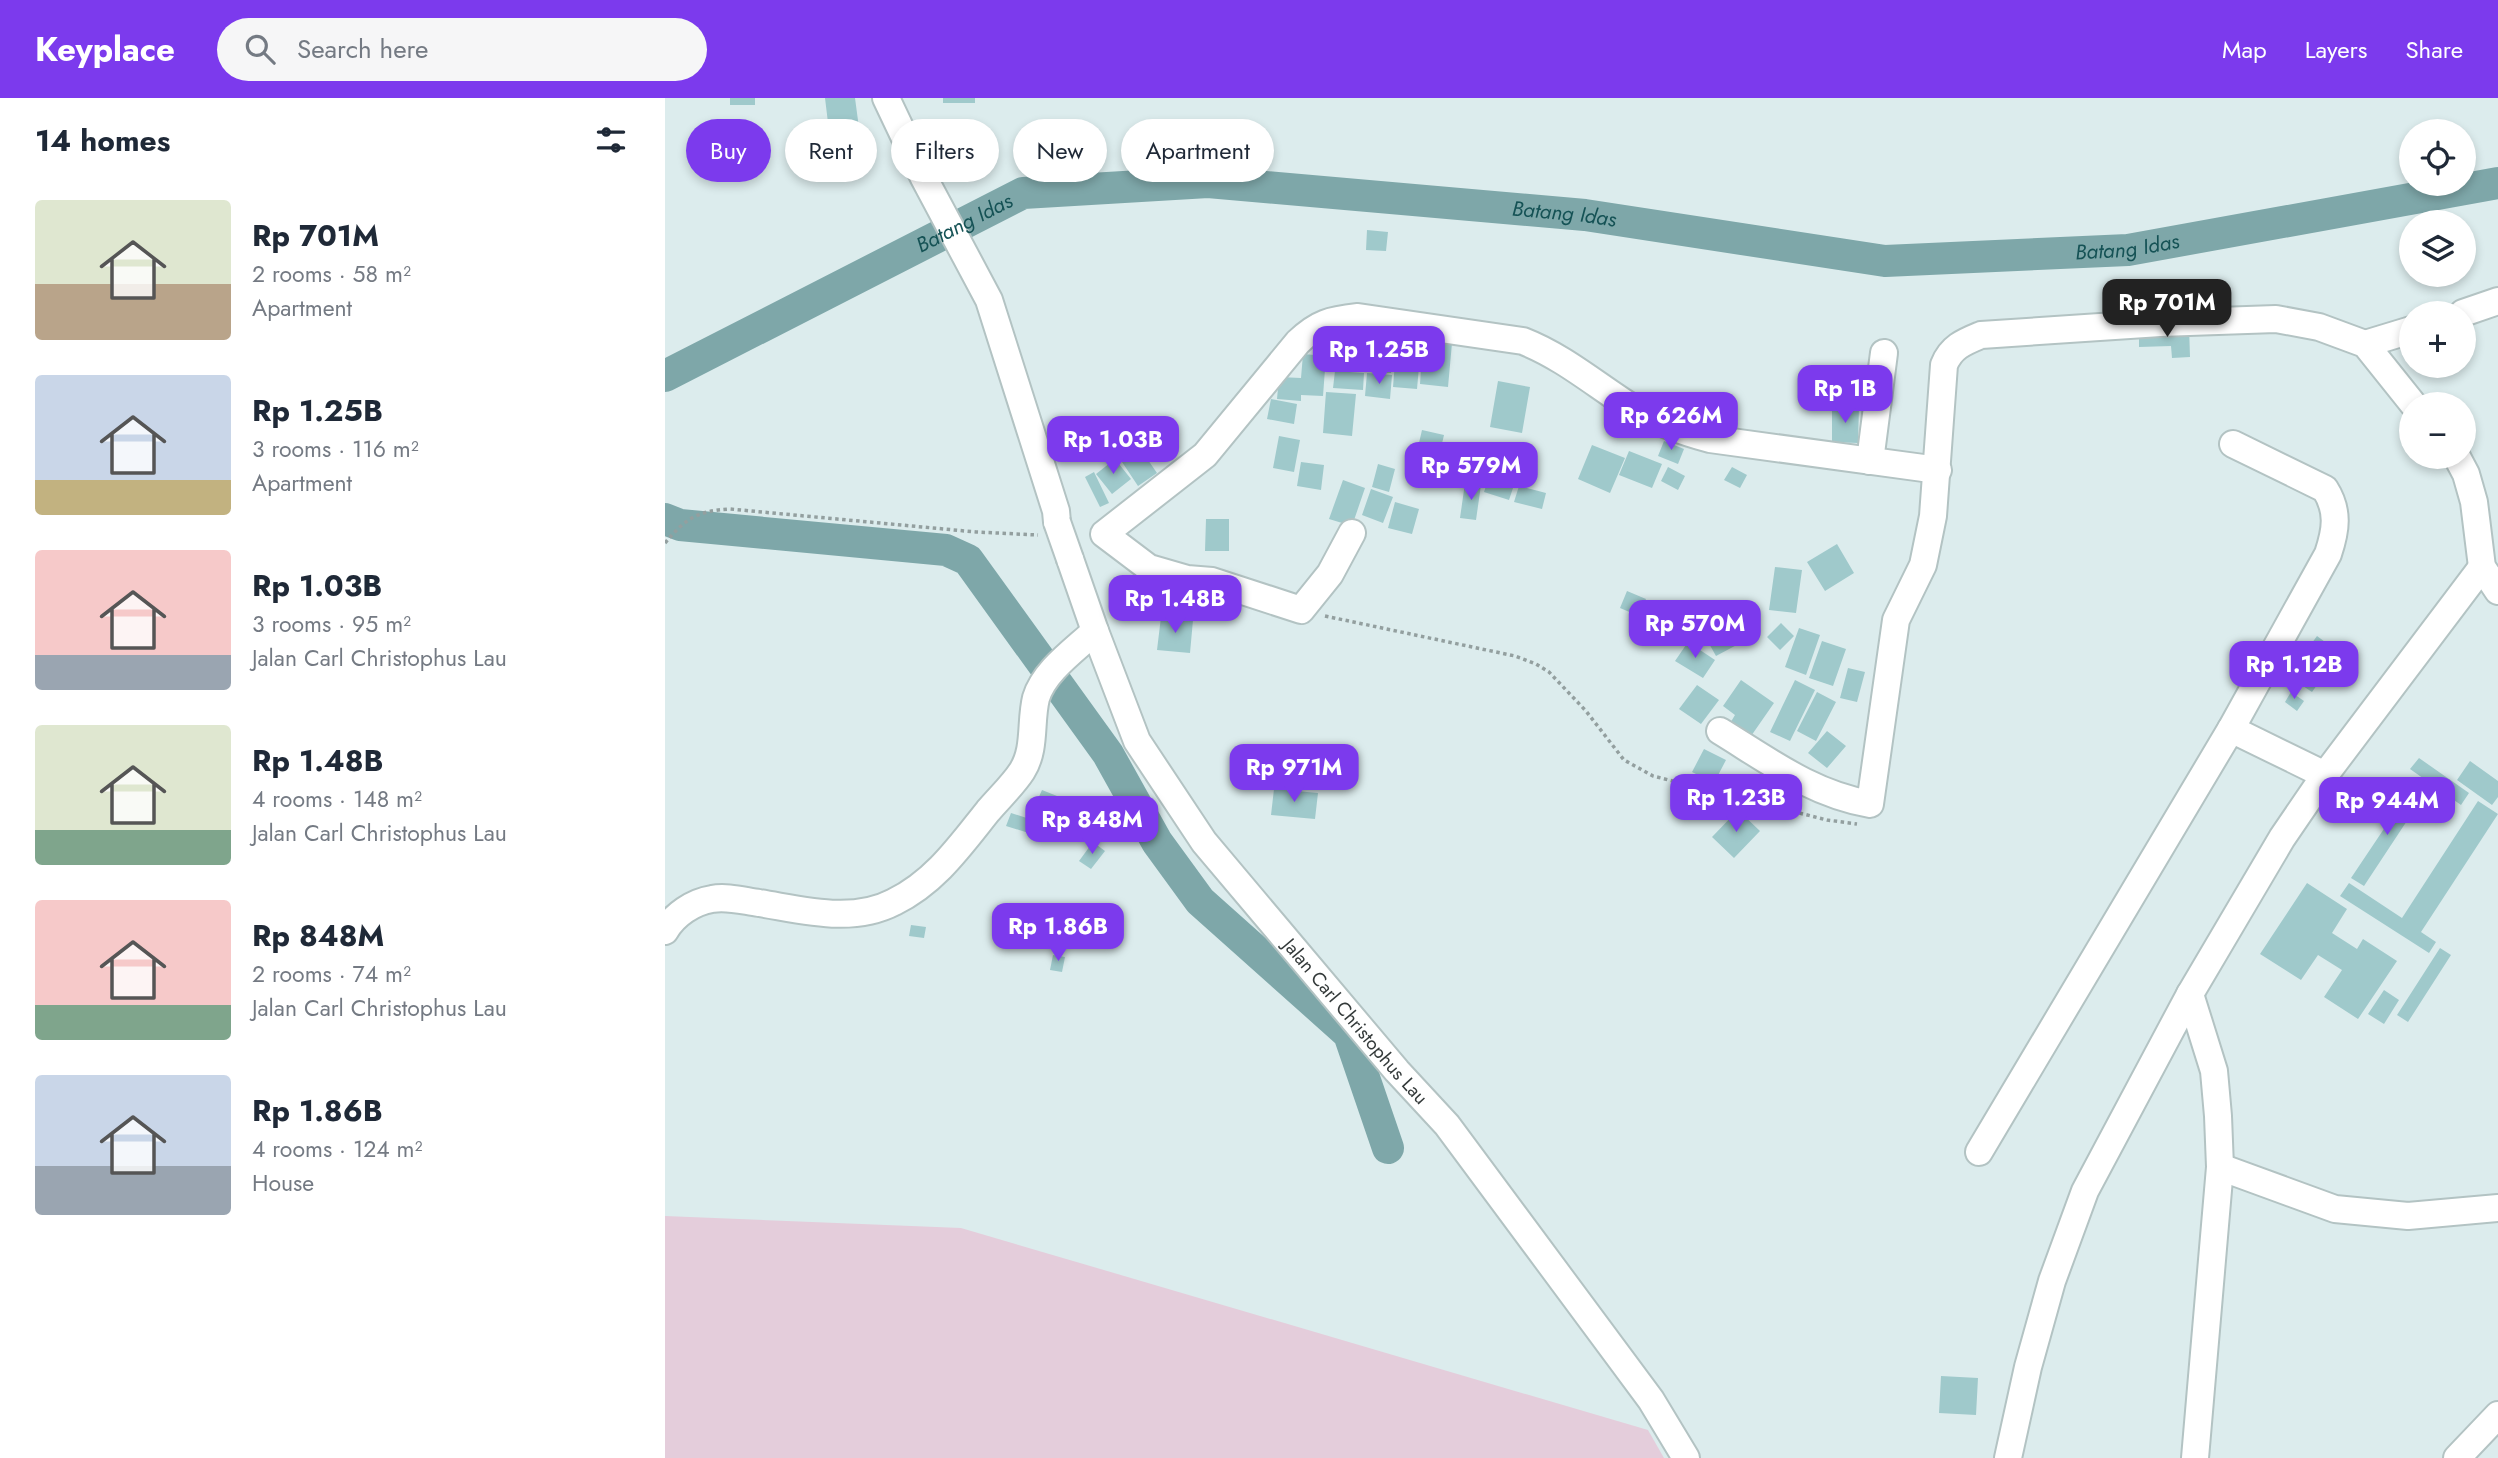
<!DOCTYPE html>
<meta charset="utf-8">
<style>
:root{--surface:#fff;--page:#f6f6f7;--text:#1f2937;--muted:#747a83;--accent:#7c3aed}
body{margin:0;font-family:Jost,sans-serif;background:var(--page);color:var(--text);height:100vh;display:flex;flex-direction:column;font-size:26px;white-space:nowrap}
*{box-sizing:border-box;margin:0}
p{font-size:23px;color:var(--muted)}
.icon{flex:none;width:38px;height:38px;fill:none;stroke:currentColor;stroke-width:2;stroke-linecap:round;stroke-linejoin:round}
.map{position:relative;flex:1;overflow:hidden}
.drawer{display:flex;flex-direction:column;background:var(--surface);width:665px}
.drawer>*{flex:none}
.hud{position:absolute;left:21px;top:21px;width:665px;height:63px;display:flex;gap:14px}
.fabs{position:absolute;left:1734px;top:21px;display:grid;gap:14px}
.fabs a{display:grid;place-items:center;width:77px;height:77px;border-radius:50%;background:var(--surface);box-shadow:0 4px 10px #0003;font-size:35px}
.price{position:absolute;translate:-50% -60px;padding:0 16px;border-radius:14px;background:var(--accent);color:#fff;font-size:23px;line-height:46px;filter:drop-shadow(0 2px 4px #0008)}
.price::after{content:'';position:absolute;left:50%;top:42px;width:21px;height:16px;margin-left:-10px;background:inherit;clip-path:polygon(0 0,100% 0,50% 100%)}
.price.on{background:#222;color:#fff}
ul{padding:0;list-style:none}
li{display:flex;align-items:center;gap:21px;height:175px;padding:0 35px}
li span{display:grid;place-items:center;flex:none;width:196px;height:140px;border-radius:7px;color:#555}
li>.icon{margin-inline-start:auto}
span .icon{width:84px;height:84px;fill:#fffc;stroke-width:1}
li b{font-size:30px}
h2{display:flex;justify-content:space-between;align-items:center;height:84px;padding:0 35px;font-size:30px}
.tag{padding:0 24px;border-radius:32px;background:var(--surface);box-shadow:0 4px 10px #0003;font-size:24px;line-height:63px}
.tag.on{background:var(--accent);color:#fff}
header{display:flex;align-items:center;gap:42px;box-sizing:border-box;height:98px;padding:0 35px;background:var(--accent);color:#fff}
header strong{font-size:33px}
nav{display:flex;gap:38px;margin-inline-start:auto;font-size:24px}
.search{width:490px;height:63px;background:var(--page);display:flex;align-items:center;gap:18px;box-sizing:border-box;padding:0 24px;border-radius:38px;color:var(--muted);font-size:26px}
main{display:flex;flex:1;min-height:0}
.map>svg:first-child{display:block}
.green{fill:#e4cddb}
.lines{fill:none;stroke-linecap:round;stroke-linejoin:round}
.river{stroke:#7ea7a9;stroke-width:32}
.building{fill:#9fc9cb}
.minor-casing{stroke:#b3c3c3;stroke-width:30}
.path{stroke:#939f9f;stroke-width:3.5;stroke-dasharray:3.5 3.5;stroke-linecap:butt}
.minor{stroke:#fff;stroke-width:26}
.minor-bridge-casing{stroke:#b3c3c3;stroke-width:30;stroke-linecap:butt}
.minor-bridge{stroke:#fff;stroke-width:26}
.labels{text-anchor:middle;dominant-baseline:central;stroke-width:5;stroke-linejoin:round;paint-order:stroke}
.street-label{font-size:19px;fill:#343a3a;stroke:#dceced}
.water-label{font-size:21px;font-style:italic;fill:#155255;stroke:#dceced}
</style>
<header>
<strong>Keyplace</strong>
<div class="search"><svg class="icon" aria-label="search" viewBox="0 0 24 24"><circle cx="10" cy="10" r="6"/><path d="M15 15l6 6"/></svg>Search here</div>
<nav><a>Map</a><a>Layers</a><a>Share</a></nav>
</header>
<main>
<section class="drawer">
<h2>14 homes<svg class="icon" aria-label="filters" viewBox="0 0 24 24"><path d="M4 7h16M4 17h16"/><circle cx="9" cy="7" r="2"/><circle cx="15" cy="17" r="2"/></svg></h2>
<ul>
<li><span style="background:linear-gradient(#dfe7d0 60%,#b9a48a 0)"><svg class="icon" aria-label="home" viewBox="0 0 24 24"><path d="M3 11l9-7 9 7M6 9v11h12V9"/></svg></span><div><b>Rp 701M</b><p>2 rooms · 58 m²</p><p>Apartment</p></div></li>
<li><span style="background:linear-gradient(#c9d6e8 75%,#c2b280 0)"><svg class="icon" aria-label="home" viewBox="0 0 24 24"><path d="M3 11l9-7 9 7M6 9v11h12V9"/></svg></span><div><b>Rp 1.25B</b><p>3 rooms · 116 m²</p><p>Apartment</p></div></li>
<li><span style="background:linear-gradient(#f6c9c9 75%,#9aa5b1 0)"><svg class="icon" aria-label="home" viewBox="0 0 24 24"><path d="M3 11l9-7 9 7M6 9v11h12V9"/></svg></span><div><b>Rp 1.03B</b><p>3 rooms · 95 m²</p><p>Jalan Carl Christophus Lau</p></div></li>
<li><span style="background:linear-gradient(#dfe7d0 75%,#7fa58c 0)"><svg class="icon" aria-label="home" viewBox="0 0 24 24"><path d="M3 11l9-7 9 7M6 9v11h12V9"/></svg></span><div><b>Rp 1.48B</b><p>4 rooms · 148 m²</p><p>Jalan Carl Christophus Lau</p></div></li>
<li><span style="background:linear-gradient(#f6c9c9 75%,#7fa58c 0)"><svg class="icon" aria-label="home" viewBox="0 0 24 24"><path d="M3 11l9-7 9 7M6 9v11h12V9"/></svg></span><div><b>Rp 848M</b><p>2 rooms · 74 m²</p><p>Jalan Carl Christophus Lau</p></div></li>
<li><span style="background:linear-gradient(#c9d6e8 65%,#9aa5b1 0)"><svg class="icon" aria-label="home" viewBox="0 0 24 24"><path d="M3 11l9-7 9 7M6 9v11h12V9"/></svg></span><div><b>Rp 1.86B</b><p>4 rooms · 124 m²</p><p>House</p></div></li>
</ul>
</section>
<div class="map">
<svg width="1833" height="1360" viewBox="0 0 1833 1360">
<rect width="100%" height="100%" fill="#dceced"/>
<!-- green -->
<path class="green" d="M0,1118L296,1130L983,1332L999,1360H0Z"/>
<g class="lines">
<!-- river -->
<g class="river">
<path id="s1" d="M0,278L358,95L543,84L920,117L1220,163L1463,152L1833,85"/>
<path d="M0,421L15,427L281,452L303,462L443,656L492,744L535,803L684,936L723,1050"/>
</g>
</g>
<!-- building -->
<path class="building" d="M65,0H90V7H65Z
M160,0H190L194,30L164,33Z
M278,0H310V5H278Z
M702,132L723,134L721,153L701,152Z
M1524,228L1525,259L1507,260L1506,248L1474,249V230Z
M745,234L757,235L752,291L728,289L732,239L745,240Z
M681,237L701,238L698,273L678,271Z
M705,239L729,241L726,275L702,273Z
M758,242L787,245L783,289L755,286Z
M638,256L661,258L658,298L636,297V303L612,301L614,279L636,280Z
M670,273L699,275L698,292L668,290Z
M702,275L727,277L725,301L700,298Z
M833,283L865,289L857,335L825,329Z
M661,294L691,296L687,338L658,335Z
M606,301L632,306L629,326L602,321Z
M1167,309H1194L1193,345L1167,344Z
M757,332L779,337L772,367L750,362Z
M614,338L635,342L629,374L608,370Z
M999,343L1019,351L1013,366L993,358Z
M472,346L492,375L473,388L453,358Z
M927,347L960,360L945,395L913,381Z
M964,353L997,366L987,390L954,377Z
M450,361L466,381L447,396L431,376Z
M636,364L659,367L656,392L632,388Z
M775,364L793,372L787,388L768,381Z
M713,366L730,371L724,394L707,389Z
M1003,369L1020,378L1013,392L996,383Z
M1067,369L1082,377L1075,390L1059,382Z
M429,374L444,405L435,409L420,379Z
M825,376L850,384L844,402L819,394Z
M678,382L700,390L687,428L664,421Z
M800,385L816,387L811,422L795,420Z
M854,388L881,395L877,411L849,404Z
M706,391L728,399L718,425L697,417Z
M730,404L754,411L747,436L723,430Z
M541,421H564V453H540Z
M1172,446L1189,475L1160,493L1142,464Z
M1110,469L1137,472L1131,515L1104,512Z
M962,493L981,501L974,518L955,510Z
M1067,517L1081,542L1051,558L1037,533Z
M496,519L528,522L525,555L492,552Z
M1116,525L1129,538L1115,552L1102,539Z
M1134,530L1155,537L1141,577L1120,569Z
M1652,538L1675,555L1647,594L1623,578Z
M1157,543L1181,551L1168,588L1144,580Z
M1023,544L1050,562L1038,580L1010,563Z
M1183,570L1200,574L1192,604L1175,600Z
M1076,582L1109,605L1084,641L1064,627L1070,617L1058,608Z
M1130,582L1150,592L1125,643L1105,634Z
M1032,587L1054,602L1036,626L1014,611Z
M1152,594L1171,604L1151,643L1132,633Z
M1626,594L1639,603L1632,613L1620,604Z
M1162,633L1181,648L1162,670L1143,655Z
M1039,651L1061,662L1049,685L1027,674Z
M1754,660L1804,695L1796,707L1745,671Z
M1805,663L1833,683V699L1827,707L1792,682Z
M1747,689L1759,697L1699,788L1686,780Z
M609,691L653,695L650,721L606,717Z
M377,692L397,700L389,719L369,710Z
M1813,703L1833,716L1756,834L1771,844L1764,855L1675,798L1684,785L1737,820Z
M1073,712L1095,733L1069,760L1047,739Z
M346,715L371,723L367,736L341,728Z
M428,744L440,753L426,771L414,763Z
M1642,785L1682,811L1667,835L1692,851L1698,841L1732,863L1693,921L1659,899L1677,872L1653,857L1636,882L1595,856Z
M246,827L261,829L259,840L244,838Z
M1775,850L1786,857L1743,924L1732,917Z
M388,857L400,859L397,874L385,872Z
M1719,892L1734,902L1719,926L1703,916Z
M1276,1278L1313,1280L1311,1317L1274,1315Z"/>
<g class="lines">
<defs>
<g id="minor">
<path d="M221,0L259,80L324,202L391,413L392,424"/>
<path d="M1798,215L1833,203"/>
<path d="M1700,246L1746,232"/>
<path d="M1568,346L1660,391C1674,413 1671,432 1663,456L1566,631L1660,677"/>
<path d="M1792,359L1801,376L1809,404L1817,469L1833,493"/>
<path d="M1205,363L1219,255"/>
<path d="M687,435L665,476L636,512L547,483L522,481L484,470L439,436L540,357L633,244C653,225 665,222 693,219L858,243C899,259 932,288 969,311C993,325 1019,334 1045,341L1273,372"/>
<path id="s2" d="M405,461L430,533L472,643L539,744L732,973L782,1027L986,1302L1021,1360"/>
<path d="M1055,633C1104,663 1147,696 1205,706L1231,522L1258,467L1268,418L1279,267C1286,249 1299,244 1316,237L1495,225L1611,221L1654,229L1700,246L1748,306"/>
<path d="M0,833C9,817 28,804 47,801C62,798 79,803 94,805C138,812 187,826 229,804C270,784 295,748 323,713C334,700 348,687 357,673C371,651 365,624 371,600C379,573 410,552 430,533"/>
<path d="M1525,896L1549,973L1553,1018L1555,1069L1530,1360"/>
<path d="M1314,1054L1566,631"/>
<path d="M1555,1069L1670,1111L1743,1118L1833,1110"/>
<path d="M1343,1360L1363,1269L1387,1183L1420,1093L1525,896L1617,740L1660,677L1817,469"/>
<path d="M1792,1360L1833,1317"/>
</g>
</defs>
<!-- minor casing -->
<use href="#minor" class="minor-casing"/>
<!-- path -->
<path class="path" d="M0,445C21,420 32,413 65,411L311,434L373,437
M660,518L850,558L871,566L884,574L921,613L959,662L988,678L1162,722L1192,726"/>
<!-- minor -->
<use href="#minor" class="minor"/>
<defs>
<path id="minor-bridge" d="M392,424L405,461"/>
</defs>
<!-- minor-bridge casing -->
<use href="#minor-bridge" class="minor-bridge-casing"/>
<!-- minor-bridge -->
<use href="#minor-bridge" class="minor-bridge"/>
</g>
<g class="labels">
<!-- street labels -->
<g class="street-label">
<text stroke="none"><textPath href="#s2" startOffset="550">Jalan Carl Christophus Lau</textPath></text>
</g>
<!-- water labels -->
<g class="water-label">
<text stroke="none"><textPath href="#s1" startOffset="945">Batang Idas</textPath></text>
<text stroke="none"><textPath href="#s1" startOffset="336">Batang Idas</textPath></text>
<text stroke="none"><textPath href="#s1" startOffset="1512">Batang Idas</textPath></text>
</g>
</g>
</svg>
<div class="fabs">
<a><svg class="icon" aria-label="locate" viewBox="0 0 24 24"><circle cx="12" cy="12" r="6"/><path d="M12 2v4M12 18v4M2 12h4M18 12h4"/></svg></a>
<a><svg class="icon" aria-label="layers" viewBox="0 0 24 24"><path d="M12 4l9 5-9 5-9-5zM3 14l9 5 9-5"/></svg></a>
<a>+</a>
<a>−</a>
</div>
<b class="price on" style="left:1502px;top:241px">Rp 701M</b>
<b class="price" style="left:714px;top:288px">Rp 1.25B</b>
<b class="price" style="left:1180px;top:327px">Rp 1B</b>
<b class="price" style="left:1006px;top:354px">Rp 626M</b>
<b class="price" style="left:448px;top:378px">Rp 1.03B</b>
<b class="price" style="left:806px;top:404px">Rp 579M</b>
<b class="price" style="left:510px;top:537px">Rp 1.48B</b>
<b class="price" style="left:1030px;top:562px">Rp 570M</b>
<b class="price" style="left:1629px;top:603px">Rp 1.12B</b>
<b class="price" style="left:629px;top:706px">Rp 971M</b>
<b class="price" style="left:1071px;top:736px">Rp 1.23B</b>
<b class="price" style="left:1722px;top:739px">Rp 944M</b>
<b class="price" style="left:427px;top:758px">Rp 848M</b>
<b class="price" style="left:393px;top:865px">Rp 1.86B</b>
<div class="hud">
<a class="tag on">Buy</a>
<a class="tag">Rent</a>
<a class="tag">Filters</a>
<a class="tag">New</a>
<a class="tag">Apartment</a>
</div>
</div>
</main>
